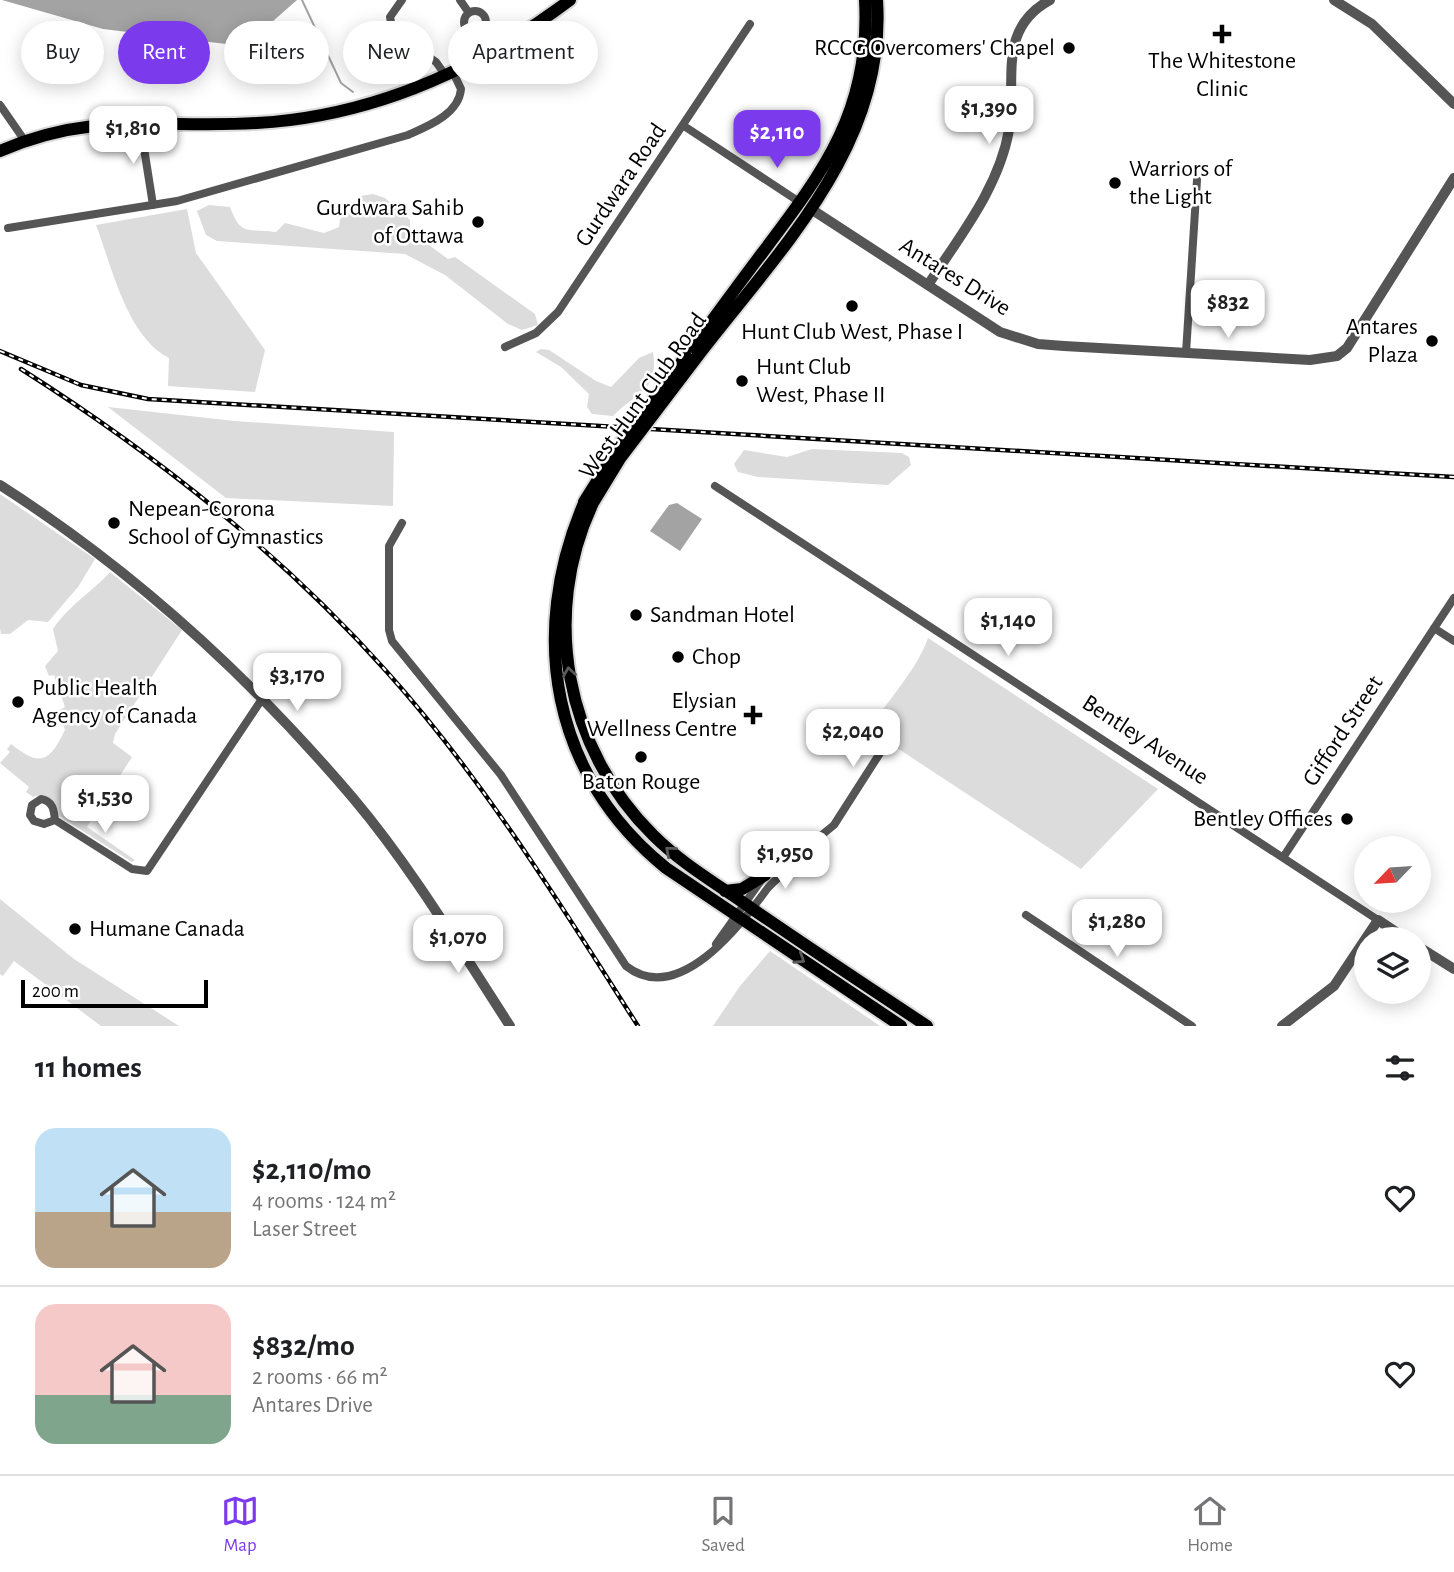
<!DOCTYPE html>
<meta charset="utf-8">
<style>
:root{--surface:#fff;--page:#f6f6f6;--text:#202124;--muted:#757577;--line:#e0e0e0;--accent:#7c3aed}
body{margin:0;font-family:"Alegreya Sans",sans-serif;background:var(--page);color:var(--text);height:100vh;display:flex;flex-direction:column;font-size:26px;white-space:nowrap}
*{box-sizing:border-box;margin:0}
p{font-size:23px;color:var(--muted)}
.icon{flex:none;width:38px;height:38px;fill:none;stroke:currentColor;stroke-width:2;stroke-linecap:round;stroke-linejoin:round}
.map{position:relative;height:1026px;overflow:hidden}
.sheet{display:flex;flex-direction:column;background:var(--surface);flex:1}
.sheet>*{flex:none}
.hud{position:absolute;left:21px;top:21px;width:700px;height:63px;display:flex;gap:14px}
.needle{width:46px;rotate:245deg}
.fabs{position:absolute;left:1354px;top:836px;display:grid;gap:14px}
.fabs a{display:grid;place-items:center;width:77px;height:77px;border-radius:50%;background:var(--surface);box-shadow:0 4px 18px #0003;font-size:35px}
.scale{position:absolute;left:21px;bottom:18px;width:187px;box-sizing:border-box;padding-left:7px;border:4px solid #000;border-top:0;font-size:19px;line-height:24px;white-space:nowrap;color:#000;-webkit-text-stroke:5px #fff;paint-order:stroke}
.price{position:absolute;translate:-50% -60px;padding:0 16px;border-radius:14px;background:#fff;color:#222;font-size:23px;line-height:46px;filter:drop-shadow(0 2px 4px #0008)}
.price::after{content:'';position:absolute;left:50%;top:42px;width:21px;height:16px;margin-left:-10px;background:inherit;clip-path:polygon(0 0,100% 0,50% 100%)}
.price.on{background:var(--accent);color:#fff}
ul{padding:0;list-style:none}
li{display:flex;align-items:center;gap:21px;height:175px;padding:0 35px}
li+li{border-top:2px solid var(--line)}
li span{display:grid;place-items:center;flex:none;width:196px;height:140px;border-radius:21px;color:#555}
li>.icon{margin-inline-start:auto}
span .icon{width:84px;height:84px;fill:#fffc;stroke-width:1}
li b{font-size:30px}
h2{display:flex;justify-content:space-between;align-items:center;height:84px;padding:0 35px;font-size:30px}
.tag{padding:0 24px;border-radius:32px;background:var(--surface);box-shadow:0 4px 18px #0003;font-size:24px;line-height:63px}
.tag.on{background:var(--accent);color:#fff}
.tabs{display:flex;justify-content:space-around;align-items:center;height:98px;border-top:2px solid var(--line);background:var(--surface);font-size:19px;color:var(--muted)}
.tabs a{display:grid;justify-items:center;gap:4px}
.tabs .on{color:var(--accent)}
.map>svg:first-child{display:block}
.green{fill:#dcdcdc}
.water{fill:#a3a3a3}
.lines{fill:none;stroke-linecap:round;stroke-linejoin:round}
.stream{stroke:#a3a3a3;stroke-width:2}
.primary-casing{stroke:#dbdbdb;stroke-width:16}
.minor{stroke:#555;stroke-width:8}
.tertiary{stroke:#555;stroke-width:10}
.primary{stroke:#000;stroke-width:12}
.rail-casing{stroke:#000;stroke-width:4.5}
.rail{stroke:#fff;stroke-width:2;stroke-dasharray:5;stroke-linecap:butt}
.primary-bridge-casing{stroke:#dbdbdb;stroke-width:16;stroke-linecap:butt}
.primary-bridge{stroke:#000;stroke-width:12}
.oneway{stroke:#595959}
.poi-dot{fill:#000;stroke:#fff;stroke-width:2.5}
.labels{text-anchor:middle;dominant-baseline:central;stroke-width:5;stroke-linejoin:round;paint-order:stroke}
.poi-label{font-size:24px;fill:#000;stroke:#fff;text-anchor:start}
.street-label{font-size:24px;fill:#000;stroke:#fff}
</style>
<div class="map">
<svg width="1454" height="1026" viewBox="0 0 1454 1026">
<rect width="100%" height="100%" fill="#fff"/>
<!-- green -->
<path class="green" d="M373,194L385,198L410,220V231L448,259L455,257L535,314L538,325L522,330L508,324L445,275L405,254L217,241L206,235L197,211L209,205L230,207C241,237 247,228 276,232L285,223L324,233L339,227L340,219L353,210L361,196Z
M187,209L196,253L265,350L255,392L168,386L169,358C127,337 112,267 96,225Z
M541,349L549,350L596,381L611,387L639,358L653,352C659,392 636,392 613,416L592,414L587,407L589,394L561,367L536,352Z
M108,407L235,421L394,432L393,506L226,498Z
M812,449L902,453L909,457L911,465L888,485L758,477L738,472L734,464L744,450L787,457Z
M0,494L95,559L78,587L48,622L28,620L10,634H1L0,628Z
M110,572L182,630L115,734L113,743L132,757L87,827L135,860L132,862L59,816C56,801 49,792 33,797L26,792L29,787L0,763L10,752L7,749L11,744C40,767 49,763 65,730L59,710L65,707L54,675L49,676L45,666L58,651L53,629C69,605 92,592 110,572Z
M928,638L1158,789L1081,869L888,742L875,721C893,694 918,667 928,638Z
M0,899L74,959L179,1026H101L14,961L3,976L0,974Z
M770,951L880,1026H713L740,986Z"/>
<!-- water -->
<path class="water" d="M2,0H297L256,36L226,44L103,29Z
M677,503L702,519L680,551L650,531L669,505Z"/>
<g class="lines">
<!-- stream -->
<path class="stream" d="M302,0L341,83L353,92"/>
<defs>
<path id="primary" d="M0,151C95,110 160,129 257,123C374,116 478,69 570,0
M686,356C712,321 737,286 763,252C825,170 871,108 865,0
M697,357C779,250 887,145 877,0
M584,503C528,634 551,775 666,868L901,1026
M593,503C540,615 566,749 653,835C682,864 717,884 751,908C809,948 868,987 927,1026
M725,891L742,889L765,875"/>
</defs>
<!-- primary casing -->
<use href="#primary" class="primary-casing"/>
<!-- minor -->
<path class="minor" d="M402,0L390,17L393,32L436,62L446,76
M460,0L469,13
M464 22a11 11 0 1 1 22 0a11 11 0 1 1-22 0Z
M0,105L25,141
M140,123L153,205
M684,126L801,203
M8,228L177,201L408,135C428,126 459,114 461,89L453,72
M505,347L536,333L558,312L750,24
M1186,353L1197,180
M715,486L1378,920
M402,523L389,546V630L392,641L501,775L626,966C678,1007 740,926 767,889C776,878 786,874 791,860
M1434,628L1454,641
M55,820L44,824L34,821L30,815L32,805L41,799C53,801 54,810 55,820L132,869L147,871L262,699
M1284,856L1454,598
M1026,915L1192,1026
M716,944L765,875L791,860L834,825L882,750"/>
<!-- tertiary -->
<path class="tertiary" d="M1334,0L1372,24L1454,104
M811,209L1000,332L1038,344L1064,346L1310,360L1337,356L1347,348L1454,178
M928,285C959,237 999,188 1009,130C1017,82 996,29 1050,0
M0,485C133,570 251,678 353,798C412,868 460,949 510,1026
M1419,947L1454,969
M1282,1026L1334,986L1378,920L1408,940"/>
<!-- primary -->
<use href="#primary" class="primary"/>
<defs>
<path id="rail" d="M0,351L81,385L148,399L1454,477
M21,369C155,454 281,553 387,672C484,780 560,904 638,1026"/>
</defs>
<!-- rail casing -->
<use href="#rail" class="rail-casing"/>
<!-- rail -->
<use href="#rail" class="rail"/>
<defs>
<path id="primary-bridge" d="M584,502L621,443L686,356
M593,503L621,457L697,357"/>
</defs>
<!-- primary-bridge casing -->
<use href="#primary-bridge" class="primary-bridge-casing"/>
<!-- primary-bridge -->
<use href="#primary-bridge" class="primary-bridge"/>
</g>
<!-- one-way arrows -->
<defs><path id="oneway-chevron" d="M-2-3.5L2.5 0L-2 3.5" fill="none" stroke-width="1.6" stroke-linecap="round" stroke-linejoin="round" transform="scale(1.75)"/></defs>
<g class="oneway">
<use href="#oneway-chevron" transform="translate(569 672) rotate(-99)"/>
<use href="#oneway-chevron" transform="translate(670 851) rotate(-139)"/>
<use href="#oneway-chevron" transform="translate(800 959) rotate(33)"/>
</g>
<!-- markers -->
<g class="poi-dot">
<path d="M1218.5 23.5h7v7h7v7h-7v7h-7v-7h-7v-7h7z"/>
<circle cx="1069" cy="48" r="7"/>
<circle cx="1115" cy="183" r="7"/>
<circle cx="478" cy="222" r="7"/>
<circle cx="852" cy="306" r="7"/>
<circle cx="1432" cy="341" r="7"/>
<circle cx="742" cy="381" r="7"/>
<circle cx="114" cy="523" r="7"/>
<circle cx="636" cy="615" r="7"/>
<circle cx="678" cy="657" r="7"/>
<circle cx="18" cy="702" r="7"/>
<path d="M749.5 704.5h7v7h7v7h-7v7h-7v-7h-7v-7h7z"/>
<circle cx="641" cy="757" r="7"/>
<circle cx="1347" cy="819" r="7"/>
<circle cx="75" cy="929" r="7"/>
</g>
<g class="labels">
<!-- poi labels -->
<g class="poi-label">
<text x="1055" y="48" text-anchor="end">RCCG Overcomers' Chapel</text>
<text x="1222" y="61" text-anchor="middle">The Whitestone<tspan x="1222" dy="28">Clinic</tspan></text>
<text x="1129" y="169">Warriors of<tspan x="1129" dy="28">the Light</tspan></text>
<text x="464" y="208" text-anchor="end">Gurdwara Sahib<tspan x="464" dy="28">of Ottawa</tspan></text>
<text x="1418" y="327" text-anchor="end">Antares<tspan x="1418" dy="28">Plaza</tspan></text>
<text x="852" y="332" text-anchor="middle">Hunt Club West, Phase I</text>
<text x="756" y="367">Hunt Club<tspan x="756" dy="28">West, Phase II</tspan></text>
<text x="128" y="509">Nepean-Corona<tspan x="128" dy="28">School of Gymnastics</tspan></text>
<text x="650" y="615">Sandman Hotel</text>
<text x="692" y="657">Chop</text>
<text x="32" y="688">Public Health<tspan x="32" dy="28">Agency of Canada</tspan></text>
<text x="737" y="701" text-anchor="end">Elysian<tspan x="737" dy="28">Wellness Centre</tspan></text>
<text x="641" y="782" text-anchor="middle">Baton Rouge</text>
<text x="1333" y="819" text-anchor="end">Bentley Offices</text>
<text x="89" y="929">Humane Canada</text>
</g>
<!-- street labels -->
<g class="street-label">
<text transform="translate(621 185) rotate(-56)">Gurdwara Road</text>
<text transform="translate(955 277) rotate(32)">Antares Drive</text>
<text transform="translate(643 396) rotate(-54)">West Hunt Club Road</text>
<text transform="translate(1343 731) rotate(-57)">Gifford Street</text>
<text transform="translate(1145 740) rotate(33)">Bentley Avenue</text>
</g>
</g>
</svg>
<div class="fabs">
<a><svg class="needle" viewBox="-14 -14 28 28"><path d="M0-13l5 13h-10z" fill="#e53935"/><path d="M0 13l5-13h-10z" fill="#757577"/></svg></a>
<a><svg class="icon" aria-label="layers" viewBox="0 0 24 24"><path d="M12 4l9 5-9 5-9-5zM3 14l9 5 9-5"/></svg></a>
</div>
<div class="scale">200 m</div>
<b class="price" style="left:989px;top:146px">$1,390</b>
<b class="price" style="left:133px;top:166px">$1,810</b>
<b class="price on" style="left:777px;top:170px">$2,110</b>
<b class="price" style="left:1228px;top:340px">$832</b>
<b class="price" style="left:1008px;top:658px">$1,140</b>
<b class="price" style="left:297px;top:713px">$3,170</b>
<b class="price" style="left:853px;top:769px">$2,040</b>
<b class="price" style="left:105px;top:835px">$1,530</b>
<b class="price" style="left:785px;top:891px">$1,950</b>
<b class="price" style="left:1117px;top:959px">$1,280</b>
<b class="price" style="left:458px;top:975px">$1,070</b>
<div class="hud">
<a class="tag">Buy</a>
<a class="tag on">Rent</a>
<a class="tag">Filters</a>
<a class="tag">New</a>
<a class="tag">Apartment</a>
</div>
</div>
<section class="sheet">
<h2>11 homes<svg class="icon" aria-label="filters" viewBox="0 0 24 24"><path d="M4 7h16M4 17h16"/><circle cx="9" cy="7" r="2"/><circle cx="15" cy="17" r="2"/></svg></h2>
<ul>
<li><span style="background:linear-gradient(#bfe0f5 60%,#b9a48a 0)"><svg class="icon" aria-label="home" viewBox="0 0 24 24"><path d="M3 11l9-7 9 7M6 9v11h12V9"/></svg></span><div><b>$2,110/mo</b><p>4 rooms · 124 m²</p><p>Laser Street</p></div><svg class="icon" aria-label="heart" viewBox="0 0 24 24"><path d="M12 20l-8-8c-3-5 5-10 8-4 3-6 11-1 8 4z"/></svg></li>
<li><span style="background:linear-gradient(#f6c9c9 65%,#7fa58c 0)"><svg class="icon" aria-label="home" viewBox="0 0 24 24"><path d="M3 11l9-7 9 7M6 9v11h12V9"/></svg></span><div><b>$832/mo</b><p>2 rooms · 66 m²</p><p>Antares Drive</p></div><svg class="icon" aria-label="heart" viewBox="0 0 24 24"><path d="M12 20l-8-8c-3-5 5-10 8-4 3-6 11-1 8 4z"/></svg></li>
</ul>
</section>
<nav class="tabs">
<a class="on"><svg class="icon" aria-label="map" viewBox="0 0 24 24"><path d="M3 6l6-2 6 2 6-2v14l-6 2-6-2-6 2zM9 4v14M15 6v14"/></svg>Map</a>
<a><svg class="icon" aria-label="saved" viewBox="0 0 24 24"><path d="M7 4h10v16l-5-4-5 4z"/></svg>Saved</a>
<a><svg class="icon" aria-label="home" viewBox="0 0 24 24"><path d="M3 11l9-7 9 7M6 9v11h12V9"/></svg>Home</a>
</nav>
